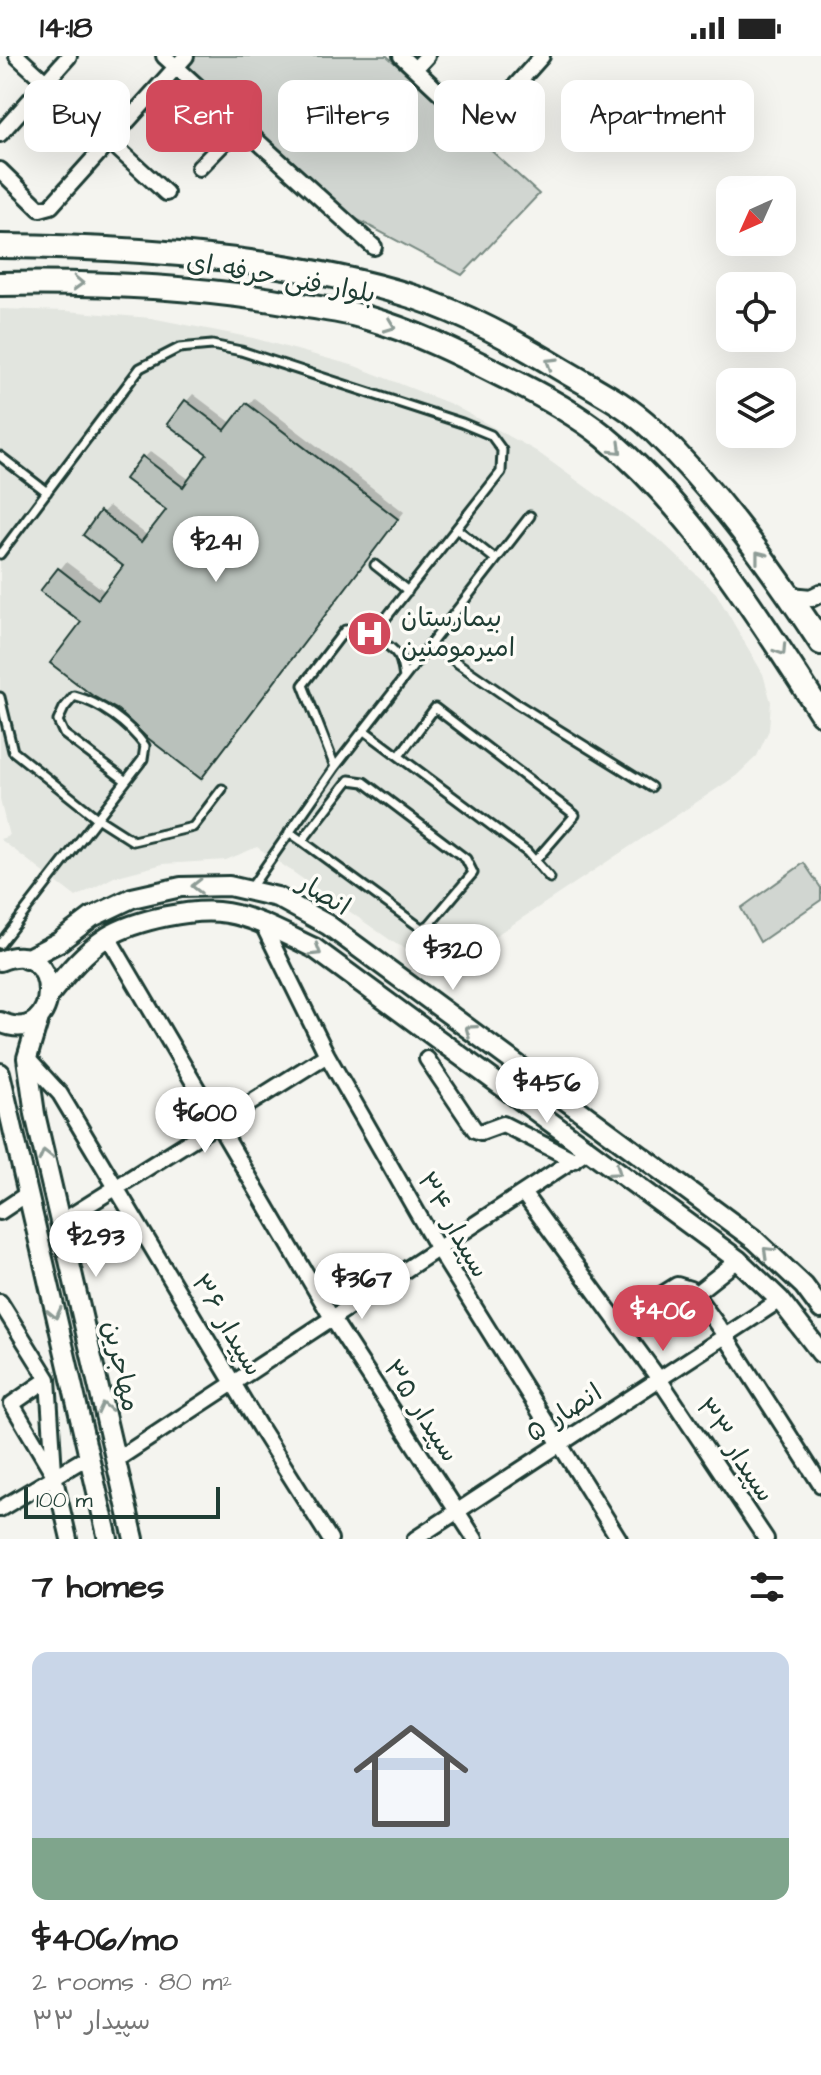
<!DOCTYPE html>
<meta charset="utf-8">
<style>
:root{--surface:#fff;--page:#f6f6f6;--text:#222;--muted:#767676;--accent:#d1495b}
body{margin:0;font-family:"Architects Daughter","Playpen Sans Arabic",sans-serif;background:var(--page);color:var(--text);height:100vh;display:flex;flex-direction:column;font-size:30px;white-space:nowrap}
*{box-sizing:border-box;margin:0}
p{font-size:26px;color:var(--muted)}
.icon{flex:none;width:44px;height:44px;fill:none;stroke:currentColor;stroke-width:2;stroke-linecap:round;stroke-linejoin:round}
.map{position:relative;height:1483px;overflow:hidden}
.panel{display:flex;flex-direction:column;background:var(--surface);flex:1}
.panel>*{flex:none}
.top-card{position:absolute;left:24px;top:24px;width:774px;height:72px;display:flex;gap:16px}
.needle{width:52px;rotate:225deg}
.buttons{position:absolute;left:716px;top:120px;display:grid;gap:16px}
.buttons a{display:grid;place-items:center;width:80px;height:80px;border-radius:16px;background:var(--surface);box-shadow:0 8px 32px #0002;font-size:40px}
.scale{position:absolute;left:24px;bottom:20px;width:196px;box-sizing:border-box;padding-left:8px;border:4px solid #1f3d34;border-top:0;font-size:22px;line-height:28px;white-space:nowrap;color:#1f3d34;-webkit-text-stroke:6px #fdfcf7;paint-order:stroke}
.price{position:absolute;translate:-50% -68px;padding:0 18px;border-radius:28px;background:#fff;color:#222;font-size:26px;line-height:52px;filter:drop-shadow(0 2px 4px #0008)}
.price::after{content:'';position:absolute;left:50%;top:48px;width:24px;height:18px;margin-left:-12px;background:inherit;clip-path:polygon(0 0,100% 0,50% 100%)}
.price.selected{background:var(--accent);color:#fff}
ul{padding:0;list-style:none}
li{display:grid;align-content:center;gap:16px;height:424px;padding:0 32px}
li span{display:grid;place-items:center;height:248px;border-radius:16px;color:#555}
li>.icon{margin-inline-start:auto}
span .icon{width:144px;height:144px;fill:#fffc;stroke-width:1}
li b{font-size:34px}
h2{display:flex;justify-content:space-between;align-items:center;height:96px;padding:0 32px;font-size:34px}
.pill{padding:0 28px;border-radius:16px;background:var(--surface);box-shadow:0 8px 32px #0002;font-size:28px;line-height:72px}
.pill.selected{background:var(--accent);color:#fff}
.status{display:flex;justify-content:space-between;align-items:center;height:56px;padding:0 40px;background:var(--surface);direction:ltr}
.status svg{height:22px;fill:currentColor}
.map>svg:first-child{display:block}
.built{fill:#e2e5df}
.green{fill:#d1d6d1;stroke:#788a82;stroke-width:2}
.shadow{fill:#0003}
.building{fill:#b9c1bb;stroke:#1f3d34;stroke-width:2}
.lines{fill:none;stroke-linecap:round;stroke-linejoin:round}
.service-casing{stroke:#1f3d34;stroke-width:13}
.minor-casing{stroke:#1f3d34;stroke-width:20}
.tertiary-casing{stroke:#1f3d34;stroke-width:22}
.secondary-casing{stroke:#1f3d34;stroke-width:24}
.primary-casing{stroke:#1f3d34;stroke-width:28}
.service{stroke:#fdfcf7;stroke-width:7}
.minor{stroke:#fdfcf7;stroke-width:14}
.tertiary{stroke:#fdfcf7;stroke-width:16}
.secondary{stroke:#fdfcf7;stroke-width:18}
.primary{stroke:#fdfcf7;stroke-width:22}
.oneway{stroke:#8e9c96}
.labels{text-anchor:middle;dominant-baseline:central;stroke-width:7;stroke-linejoin:round;paint-order:stroke}
.street-label{font-size:26px;fill:#1f3d34;stroke:#fdfcf7}
.poi-label{font-size:26px;fill:#1f3d34;stroke:#fdfcf7;text-anchor:start}
</style>
<div class="status"><b>14:18</b><svg viewBox="0 0 49 12"><path d="M0 12V9h3v3zM5 12V6h3v6zM10 12V3h3v9zM15 12V0h3v12zM26 1h20v11H26zM47 4h2v5h-2z"/></svg></div>
<div class="map">
<svg width="821" height="1483" viewBox="0 0 821 1483">
<rect width="100%" height="100%" fill="#f4f4ef"/>
<filter id="ink" filterUnits="userSpaceOnUse"><feTurbulence type="fractalNoise" baseFrequency=".0125" numOctaves="2"/><feDisplacementMap in="SourceGraphic" scale="16" xChannelSelector="R" yChannelSelector="G"/><feConvolveMatrix kernelMatrix="1 2 1 2 8 2 1 2 1" color-interpolation-filters="sRGB"/></filter>
<g filter="url(#ink)">
<!-- built -->
<path class="built" d="M0,253L66,255L151,262L253,282L355,310L451,348L536,395L662,486L716,537L763,618L771,646L769,674L757,700L736,720L483,888L455,899H424L396,888L257,791L226,804L163,808L114,821L76,841L0,783L9,780L0,744Z"/>
<!-- green -->
<path class="green" d="M177,0H387L539,138L462,219L356,163Z
M804,807L821,832V844L760,886L741,852Z"/>
<!-- shadow -->
<path class="shadow" d="M193,338L233,368L254,342L404,456L208,713L84,566L43,535L66,506L106,536L126,510L102,457L109,450L148,480L169,453L144,402L151,395L190,424L210,398L187,345Z"/>
<!-- building -->
<path class="building" d="M185,344L225,374L246,347L398,463L201,723L145,680L118,654L93,640L50,607L81,566L40,535L58,512L98,543L123,510L83,479L100,455L141,486L166,454L125,423L142,400L183,431L207,398L167,368Z"/>
<g class="lines">
<defs>
<path id="service" d="M0,400L47,436
M457,473L495,503
M0,498L140,312L179,292L212,289L241,295L462,367L491,379L502,394L501,416L371,581
M375,509L408,535
M430,588L514,646L651,731
M0,641L13,695L97,762L133,785L193,771L222,733
M365,675L527,796L550,822
M399,700L435,652L575,759L535,805
M335,711L303,629L345,574C362,575 389,585 399,601C402,607 403,616 404,622
M289,776L302,785L421,872L429,869L473,817L466,803L364,726L349,724L302,785
M250,833L335,711L530,460
M0,888L143,703L145,690C129,668 101,647 74,640L64,652L58,665L64,678L126,725"/>
<path id="minor" d="M17,0L166,137
M164,0L374,191
M401,0L472,67L485,64L542,0
M415,13L427,0
M0,78L69,0
M199,112L240,70
M0,114L40,153L51,150L186,0
M263,869L327,999L438,1193L619,1483
M108,881L332,1262L475,1483
M27,1002L60,1038L260,1372L330,1483
M427,1003L475,1074L481,1076L503,1068L574,1104
M523,1137L659,1323L766,1483
M0,1156L27,1138
M61,1166L327,999
M695,1238L738,1204
M0,1246L48,1323L54,1416
M650,1246L677,1229L690,1233L695,1238L726,1281L821,1429
M48,1323L12,1348L54,1419L69,1483
M116,1404L588,1094
M0,1453L89,1400
M415,1483L780,1244"/>
<path id="tertiary" d="M787,534L791,540L811,542L821,537"/>
<path id="secondary" d="M26,903L59,886L92,861L132,842L181,831L229,830L277,841L328,869L755,1184L804,1230L821,1253
M0,905C65,878 63,994 0,966
M50,938C67,917 84,896 107,881C135,864 195,851 227,857C257,862 286,879 314,892L738,1204L780,1244L821,1297
M39,962L27,1002L35,1058L134,1483
M0,1017L108,1483"/>
<path id="primary" d="M0,190C132,191 288,201 414,241C466,258 514,285 561,313C591,331 626,348 652,373C717,436 771,511 821,587
M0,228C101,226 202,231 302,249C323,253 346,255 367,262C413,275 458,297 501,319C536,336 574,356 605,381C694,455 759,561 821,657"/>
</defs>
<!-- service casing -->
<use href="#service" class="service-casing"/>
<!-- minor casing -->
<use href="#minor" class="minor-casing"/>
<!-- tertiary casing -->
<use href="#tertiary" class="tertiary-casing"/>
<!-- secondary casing -->
<use href="#secondary" class="secondary-casing"/>
<!-- primary casing -->
<use href="#primary" class="primary-casing"/>
<!-- service -->
<use href="#service" class="service"/>
<!-- minor -->
<use href="#minor" class="minor"/>
<!-- tertiary -->
<use href="#tertiary" class="tertiary"/>
<!-- secondary -->
<use href="#secondary" class="secondary"/>
<!-- primary -->
<use href="#primary" class="primary"/>
</g>
<!-- one-way arrows -->
<defs><path id="oneway-chevron" d="M-2-3.5L2.5 0L-2 3.5" fill="none" stroke-width="1.6" stroke-linecap="round" stroke-linejoin="round" transform="scale(2)"/></defs>
<g class="oneway">
<use href="#oneway-chevron" transform="translate(78 227) rotate(2)"/>
<use href="#oneway-chevron" transform="translate(390 270) rotate(21)"/>
<use href="#oneway-chevron" transform="translate(551 307) rotate(-148)"/>
<use href="#oneway-chevron" transform="translate(617 393) rotate(44)"/>
<use href="#oneway-chevron" transform="translate(760 500) rotate(-128)"/>
<use href="#oneway-chevron" transform="translate(781 594) rotate(57)"/>
<use href="#oneway-chevron" transform="translate(197 830) rotate(179)"/>
<use href="#oneway-chevron" transform="translate(316 895) rotate(32)"/>
<use href="#oneway-chevron" transform="translate(470 974) rotate(-144)"/>
<use href="#oneway-chevron" transform="translate(45 1099) rotate(-104)"/>
<use href="#oneway-chevron" transform="translate(616 1115) rotate(36)"/>
<use href="#oneway-chevron" transform="translate(768 1196) rotate(-136)"/>
<use href="#oneway-chevron" transform="translate(55 1257) rotate(77)"/>
<use href="#oneway-chevron" transform="translate(104 1352) rotate(-103)"/>
</g>
</g>
<!-- icons -->
<defs>
<symbol id="hospital-disc" viewBox="-11 -11 22 22"><circle r="9.5" fill="#d1495b" stroke="#fdfcf7"/><path d="M-5-5h3v3.5h4V-5h3V5h-3V1.5h-4V5h-3Z" fill="#fff"/></symbol>
</defs>
<g fill-rule="evenodd">
<use href="#hospital-disc" x="344" y="552" width="51" height="51"/>
</g>
<g class="labels">
<!-- street labels -->
<g class="street-label">
<text transform="translate(281 222) rotate(10)">بلوار فنی حرفه ای</text>
<text transform="translate(324 839) rotate(31)">انصار</text>
<text transform="translate(453 1169) rotate(60)">سپیدار ۳۴</text>
<text transform="translate(227 1269) rotate(59)">سپیدار ۳۶</text>
<text transform="translate(121 1310) rotate(77)">مهاجرین</text>
<text transform="translate(421 1355) rotate(57)">سپیدار ۳۵</text>
<text transform="translate(564 1357) rotate(-33)">انصار ۵</text>
<text transform="translate(735 1394) rotate(56)">سپیدار ۳۳</text>
</g>
<!-- poi labels -->
<g class="poi-label">
<text x="401" y="562">بیمارستان<tspan x="401" dy="30">امیرمومنین</tspan></text>
</g>
</g>
</svg>
<div class="buttons">
<a><svg class="needle" viewBox="-14 -14 28 28"><path d="M0-13l5 13h-10z" fill="#e53935"/><path d="M0 13l5-13h-10z" fill="#767676"/></svg></a>
<a><svg class="icon" aria-label="locate" viewBox="0 0 24 24"><circle cx="12" cy="12" r="6"/><path d="M12 2v4M12 18v4M2 12h4M18 12h4"/></svg></a>
<a><svg class="icon" aria-label="layers" viewBox="0 0 24 24"><path d="M12 4l9 5-9 5-9-5zM3 14l9 5 9-5"/></svg></a>
</div>
<div class="scale">100 m</div>
<b class="price" style="left:216px;top:528px">$241</b>
<b class="price" style="left:453px;top:936px">$320</b>
<b class="price" style="left:547px;top:1069px">$456</b>
<b class="price" style="left:205px;top:1099px">$600</b>
<b class="price" style="left:96px;top:1223px">$293</b>
<b class="price" style="left:362px;top:1265px">$367</b>
<b class="price selected" style="left:663px;top:1297px">$406</b>
<div class="top-card">
<a class="pill">Buy</a>
<a class="pill selected">Rent</a>
<a class="pill">Filters</a>
<a class="pill">New</a>
<a class="pill">Apartment</a>
</div>
</div>
<section class="panel">
<h2>7 homes<svg class="icon" aria-label="filters" viewBox="0 0 24 24"><path d="M4 7h16M4 17h16"/><circle cx="9" cy="7" r="2"/><circle cx="15" cy="17" r="2"/></svg></h2>
<ul>
<li><span style="background:linear-gradient(#c9d6e8 75%,#7fa58c 0)"><svg class="icon" aria-label="home" viewBox="0 0 24 24"><path d="M3 11l9-7 9 7M6 9v11h12V9"/></svg></span><div><b>$406/mo</b><p>2 rooms · 80 m²</p><p>سپیدار ۳۳</p></div></li>
</ul>
</section>
